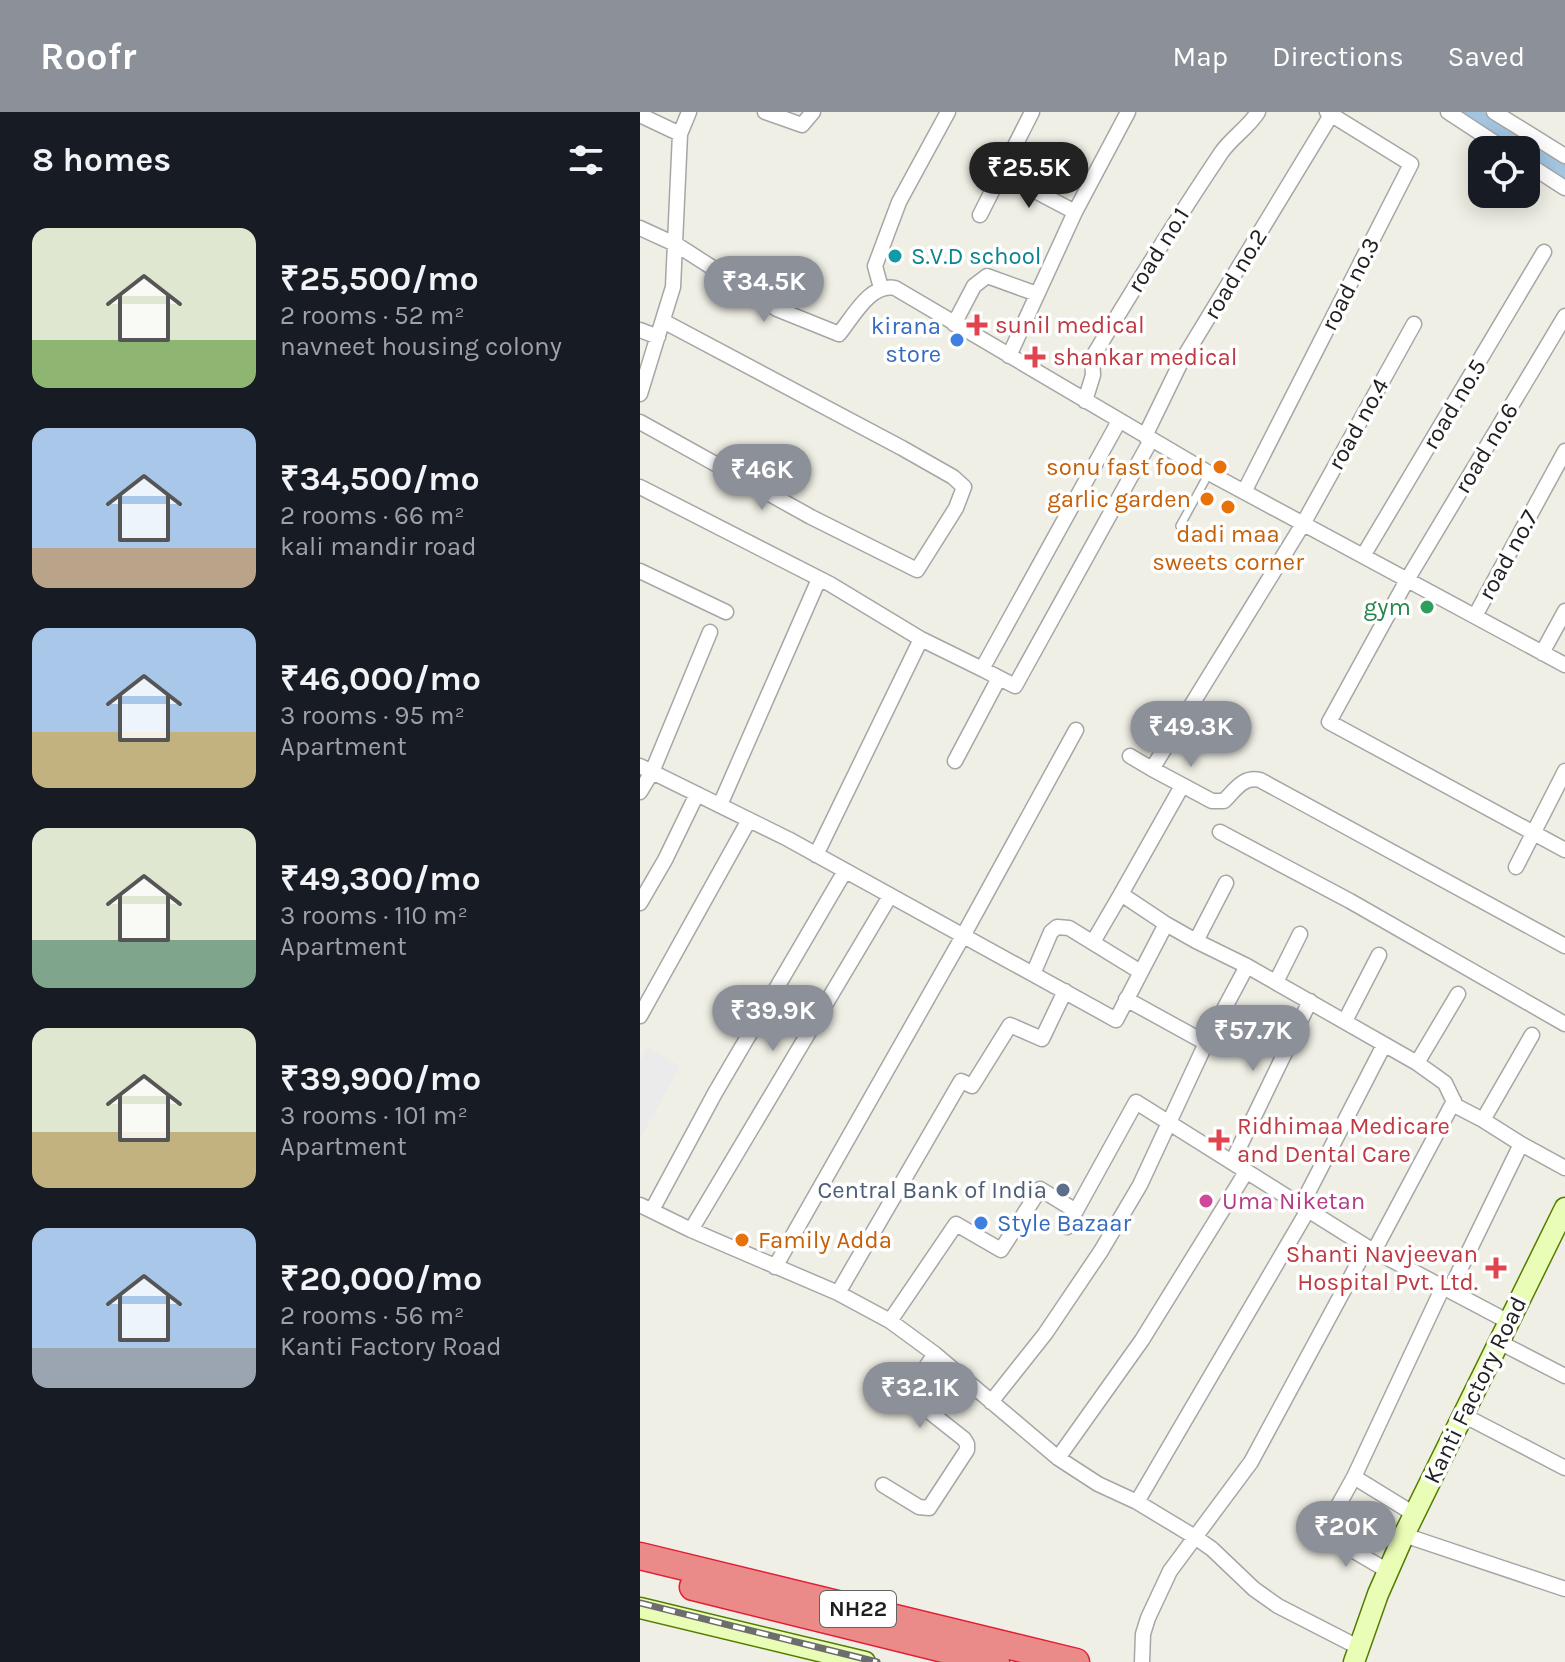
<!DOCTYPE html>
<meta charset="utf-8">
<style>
:root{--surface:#171b24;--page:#20242c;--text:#f1f3f6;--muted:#9ea1a6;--accent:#8c9099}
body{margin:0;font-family:Karla,sans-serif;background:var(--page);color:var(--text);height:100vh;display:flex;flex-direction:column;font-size:30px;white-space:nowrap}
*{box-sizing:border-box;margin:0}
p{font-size:26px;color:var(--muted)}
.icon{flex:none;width:44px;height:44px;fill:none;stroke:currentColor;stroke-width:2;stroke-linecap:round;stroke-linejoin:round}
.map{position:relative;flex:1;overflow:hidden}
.details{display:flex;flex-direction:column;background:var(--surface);width:640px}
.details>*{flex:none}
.controls{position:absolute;left:828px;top:24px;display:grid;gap:16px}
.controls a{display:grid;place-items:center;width:72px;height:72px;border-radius:16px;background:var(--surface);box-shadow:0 4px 20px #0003;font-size:40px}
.price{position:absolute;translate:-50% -68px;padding:0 18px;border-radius:28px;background:var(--accent);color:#fff;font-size:26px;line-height:52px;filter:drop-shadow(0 2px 4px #0008)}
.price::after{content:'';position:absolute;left:50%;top:48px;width:24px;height:18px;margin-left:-12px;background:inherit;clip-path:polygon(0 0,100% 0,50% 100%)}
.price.current{background:#222;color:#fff}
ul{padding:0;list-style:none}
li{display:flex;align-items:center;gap:24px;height:200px;padding:0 32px}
li span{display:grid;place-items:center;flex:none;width:224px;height:160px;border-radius:16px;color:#555}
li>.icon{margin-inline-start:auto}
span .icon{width:96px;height:96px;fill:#fffc;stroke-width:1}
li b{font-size:34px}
h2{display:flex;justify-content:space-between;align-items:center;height:96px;padding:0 32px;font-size:34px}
header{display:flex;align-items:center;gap:48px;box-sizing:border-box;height:112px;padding:0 40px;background:var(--accent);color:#fff}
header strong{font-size:38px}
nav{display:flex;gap:44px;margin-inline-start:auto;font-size:28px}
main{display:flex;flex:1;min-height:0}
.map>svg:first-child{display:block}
.parking{fill:#ebebeb}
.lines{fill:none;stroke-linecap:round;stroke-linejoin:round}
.canal{stroke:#a3c5e0;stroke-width:14}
.lane-casing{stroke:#a6a6a6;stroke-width:10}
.street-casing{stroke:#a6a6a6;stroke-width:17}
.secondary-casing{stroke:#547c00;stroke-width:23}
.highway-casing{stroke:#e41c36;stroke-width:29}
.lane{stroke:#fff;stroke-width:7}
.street{stroke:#fff;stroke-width:14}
.secondary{stroke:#eafdb6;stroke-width:20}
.highway{stroke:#eb8b89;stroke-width:26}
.rail-casing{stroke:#6d6d6d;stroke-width:7}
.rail{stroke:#fff;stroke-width:4;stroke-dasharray:12;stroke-linecap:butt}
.culture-dot{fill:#0f9aa8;stroke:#fff;stroke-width:3}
.health-dot{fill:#e0444e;stroke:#fff;stroke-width:3}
.shop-dot{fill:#3f7fe0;stroke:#fff;stroke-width:3}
.food-dot{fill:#e8710a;stroke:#fff;stroke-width:3}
.leisure-dot{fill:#2e9e5b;stroke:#fff;stroke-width:3}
.service-dot{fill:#5c6f8a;stroke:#fff;stroke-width:3}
.hotel-dot{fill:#d1479c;stroke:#fff;stroke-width:3}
.labels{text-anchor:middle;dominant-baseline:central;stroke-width:7;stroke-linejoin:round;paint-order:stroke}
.shield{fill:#fff;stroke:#626262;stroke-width:2}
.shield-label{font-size:22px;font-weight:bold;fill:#1f1f1f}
.street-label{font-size:24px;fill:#1f1f1f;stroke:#fff}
.culture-label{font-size:24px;fill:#0d838f;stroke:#fff;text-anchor:start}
.health-label{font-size:24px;fill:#be3a42;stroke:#fff;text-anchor:start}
.shop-label{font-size:24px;fill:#366cbe;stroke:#fff;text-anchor:end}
.food-label{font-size:24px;fill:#c56008;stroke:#fff;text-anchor:end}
.leisure-label{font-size:24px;fill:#27864d;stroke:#fff;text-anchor:end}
.service-label{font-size:24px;fill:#4e5e75;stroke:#fff;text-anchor:end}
.hotel-label{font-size:24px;fill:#b23c85;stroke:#fff;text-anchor:start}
</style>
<header>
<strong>Roofr</strong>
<nav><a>Map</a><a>Directions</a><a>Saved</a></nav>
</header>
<main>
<section class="details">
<h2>8 homes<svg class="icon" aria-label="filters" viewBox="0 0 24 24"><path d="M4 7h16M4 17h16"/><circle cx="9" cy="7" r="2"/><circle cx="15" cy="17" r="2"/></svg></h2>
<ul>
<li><span style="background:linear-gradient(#dfe7d0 70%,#8fb573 0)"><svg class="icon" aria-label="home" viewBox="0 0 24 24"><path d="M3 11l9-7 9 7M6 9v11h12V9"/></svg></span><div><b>₹25,500/mo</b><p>2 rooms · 52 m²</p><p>navneet housing colony</p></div></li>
<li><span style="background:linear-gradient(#a9c7e8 75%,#b9a48a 0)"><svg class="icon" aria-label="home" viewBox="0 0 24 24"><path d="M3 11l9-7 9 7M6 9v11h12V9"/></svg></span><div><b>₹34,500/mo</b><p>2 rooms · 66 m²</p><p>kali mandir road</p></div></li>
<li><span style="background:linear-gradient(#a9c7e8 65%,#c2b280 0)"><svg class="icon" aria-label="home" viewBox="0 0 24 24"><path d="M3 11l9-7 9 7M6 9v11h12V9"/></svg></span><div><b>₹46,000/mo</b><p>3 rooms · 95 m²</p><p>Apartment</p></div></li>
<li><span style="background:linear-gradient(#dfe7d0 70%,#7fa58c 0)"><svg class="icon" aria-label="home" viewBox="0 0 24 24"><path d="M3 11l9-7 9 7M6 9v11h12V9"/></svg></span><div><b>₹49,300/mo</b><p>3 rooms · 110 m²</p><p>Apartment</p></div></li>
<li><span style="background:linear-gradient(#dfe7d0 65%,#c2b280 0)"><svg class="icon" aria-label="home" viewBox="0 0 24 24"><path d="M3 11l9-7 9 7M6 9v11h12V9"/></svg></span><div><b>₹39,900/mo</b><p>3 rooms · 101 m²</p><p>Apartment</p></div></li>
<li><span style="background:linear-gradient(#a9c7e8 75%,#9aa5b1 0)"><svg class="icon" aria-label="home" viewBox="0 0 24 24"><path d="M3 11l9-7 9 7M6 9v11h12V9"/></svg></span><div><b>₹20,000/mo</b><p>2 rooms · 56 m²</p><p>Kanti Factory Road</p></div></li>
</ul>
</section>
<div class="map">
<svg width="925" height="1550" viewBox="0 0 925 1550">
<rect width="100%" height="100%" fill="#f0efe5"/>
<!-- parking -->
<path class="parking" d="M7,935L40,954L0,1027V949Z"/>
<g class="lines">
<!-- canal -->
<path class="canal" d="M831,0L925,59"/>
<defs>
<path id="lane" d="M540,414L569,361"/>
<path id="street" d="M125,0L162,13L173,0
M808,0L866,38
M854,0L925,44
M0,3L40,22
M886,51L925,76
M361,61L435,100
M340,103L392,0
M0,116L37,133L137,197L199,222C213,205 230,171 255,176L569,361L925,553
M241,176L235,154L259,90L308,0
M925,204L767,468L689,610L925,738
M314,212L334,174L347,164L397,182
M0,218L18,225
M369,244L435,100L488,0
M0,282L33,175L40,22L49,0
M445,289L453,263L452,246C494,176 536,108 581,41C592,25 608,16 618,0
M0,310L171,405L277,458L316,396L324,375L313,365L262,336L23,209
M505,324L540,252L691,3
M0,375L190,472L281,527L176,743
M604,380L771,52L687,0
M723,444L904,140
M0,459L86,500
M835,504L925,339
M281,527L342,557L479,309
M902,541L925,499
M342,557L375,574L511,328
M490,644L512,657L663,412L774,212
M315,649L359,566
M0,654L148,727L476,908L526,812L481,782L542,674
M512,657L572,689H584C595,678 603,664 620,668L925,834
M0,680L12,660L70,520
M80,693L179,467
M580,720L710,789L925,912
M876,755L925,659
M586,771L556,829L607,854L777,951L805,971L816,994L843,1008
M0,791L25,748L57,682
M526,812L556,829
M453,830L481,782
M393,862L411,820L417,815L429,816L499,859
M636,870L660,822
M486,887L566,931
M0,904L109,708
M705,909L739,843
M892,923L843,1008L881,1032L925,1056
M777,951L818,882
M592,1050L670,889
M0,1093L51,1118L198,1181L250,1209L295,1242L418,1346L458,1372L497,1390L555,1425L572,1437L614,1477L638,1494L718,1535
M661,1094L744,933
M12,1098L75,981L205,759
M427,1115L496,990L727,1135L869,1210
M51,1118L250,784
M734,1139L814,989
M135,1155L323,824L436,618
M810,1178L881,1032
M198,1181L321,969L332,974L370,913L402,927L425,879
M250,1209L316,1112L361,1138L400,1077L436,1099
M859,1230L925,1264
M351,1290L405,1222L461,1139L500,1073L566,931L607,854
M823,1303L925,1356
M418,1346L502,1228L606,1060
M714,1365L774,1402
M243,1373L279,1395L289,1396L327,1338V1332L324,1327L267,1282L295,1242
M497,1390L668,1098
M764,1423L925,1477
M748,1459L683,1421L714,1365L803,1175
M502,1550L503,1522L508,1506L530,1459L611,1350L727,1135"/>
<path id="secondary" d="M0,1496L225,1550
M714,1550L738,1482L764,1423L925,1096"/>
<path id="highway" d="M0,1444L436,1550
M53,1475L356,1550"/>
</defs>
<!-- lane casing -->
<use href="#lane" class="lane-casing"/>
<!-- street casing -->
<use href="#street" class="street-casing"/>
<!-- secondary casing -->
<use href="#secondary" class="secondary-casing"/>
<!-- highway casing -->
<use href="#highway" class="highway-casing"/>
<!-- lane -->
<use href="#lane" class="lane"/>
<!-- street -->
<use href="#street" class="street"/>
<!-- secondary -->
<use href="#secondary" class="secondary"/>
<!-- highway -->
<use href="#highway" class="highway"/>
<defs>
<path id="rail" d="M0,1491L237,1550"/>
</defs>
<!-- rail casing -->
<use href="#rail" class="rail-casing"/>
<!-- rail -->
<use href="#rail" class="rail"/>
</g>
<!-- markers -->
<circle class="culture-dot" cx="255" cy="144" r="8"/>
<g class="health-dot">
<path d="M333 201h8v8h8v8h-8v8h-8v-8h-8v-8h8z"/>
<path d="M391 233h8v8h8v8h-8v8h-8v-8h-8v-8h8z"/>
<path d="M575 1016h8v8h8v8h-8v8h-8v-8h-8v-8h8z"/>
<path d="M852 1144h8v8h8v8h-8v8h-8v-8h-8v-8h8z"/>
</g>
<g class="shop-dot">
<circle cx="317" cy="228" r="8"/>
<circle cx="341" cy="1111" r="8"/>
</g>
<g class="food-dot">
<circle cx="580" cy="355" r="8"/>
<circle cx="567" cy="387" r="8"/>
<circle cx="588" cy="395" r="8"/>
<circle cx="102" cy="1128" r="8"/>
</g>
<circle class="leisure-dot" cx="787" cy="495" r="8"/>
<circle class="service-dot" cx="423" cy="1078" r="8"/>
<circle class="hotel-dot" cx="566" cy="1089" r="8"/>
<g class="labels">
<!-- shield labels -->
<rect class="shield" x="180" y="1479" width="76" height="36" rx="6"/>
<g class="shield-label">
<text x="218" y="1497">NH22</text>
</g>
<!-- street labels -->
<g class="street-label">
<text transform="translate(518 138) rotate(-58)">road no.1</text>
<text transform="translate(595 162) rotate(-59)">road no.2</text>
<text transform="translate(710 172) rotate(-63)">road no.3</text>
<text transform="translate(814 292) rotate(-59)">road no.5</text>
<text transform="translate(718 312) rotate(-61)">road no.4</text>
<text transform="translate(846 336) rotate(-59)">road no.6</text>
<text transform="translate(868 443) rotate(-61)">road no.7</text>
<text transform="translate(835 1278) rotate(-64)">Kanti Factory Road</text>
</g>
<!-- culture labels -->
<g class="culture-label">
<text x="271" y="144">S.V.D school</text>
</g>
<!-- health labels -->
<g class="health-label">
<text x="355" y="213">sunil medical</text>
<text x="413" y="245">shankar medical</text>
<text x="597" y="1014">Ridhimaa Medicare<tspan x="597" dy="28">and Dental Care</tspan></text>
<text x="838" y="1142" text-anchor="end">Shanti Navjeevan<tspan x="838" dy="28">Hospital Pvt. Ltd.</tspan></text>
</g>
<!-- shop labels -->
<g class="shop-label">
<text x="301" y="214">kirana<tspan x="301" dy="28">store</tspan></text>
<text x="357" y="1111" text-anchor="start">Style Bazaar</text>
</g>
<!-- food labels -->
<g class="food-label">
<text x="564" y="355">sonu fast food</text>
<text x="551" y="387">garlic garden</text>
<text x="588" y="422" text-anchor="middle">dadi maa<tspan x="588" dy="28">sweets corner</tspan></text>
<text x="118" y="1128" text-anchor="start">Family Adda</text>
</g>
<!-- leisure labels -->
<g class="leisure-label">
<text x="771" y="495">gym</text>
</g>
<!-- service labels -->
<g class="service-label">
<text x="407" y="1078">Central Bank of India</text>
</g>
<!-- hotel labels -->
<g class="hotel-label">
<text x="582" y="1089">Uma Niketan</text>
</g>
</g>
</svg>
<div class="controls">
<a><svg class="icon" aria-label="locate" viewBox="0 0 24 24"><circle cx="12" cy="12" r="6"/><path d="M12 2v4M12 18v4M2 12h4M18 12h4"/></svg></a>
</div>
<b class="price current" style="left:389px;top:98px">₹25.5K</b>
<b class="price" style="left:124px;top:212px">₹34.5K</b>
<b class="price" style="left:122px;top:400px">₹46K</b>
<b class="price" style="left:551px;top:657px">₹49.3K</b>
<b class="price" style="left:133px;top:941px">₹39.9K</b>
<b class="price" style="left:613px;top:961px">₹57.7K</b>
<b class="price" style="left:280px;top:1318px">₹32.1K</b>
<b class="price" style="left:706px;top:1457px">₹20K</b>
</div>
</main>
